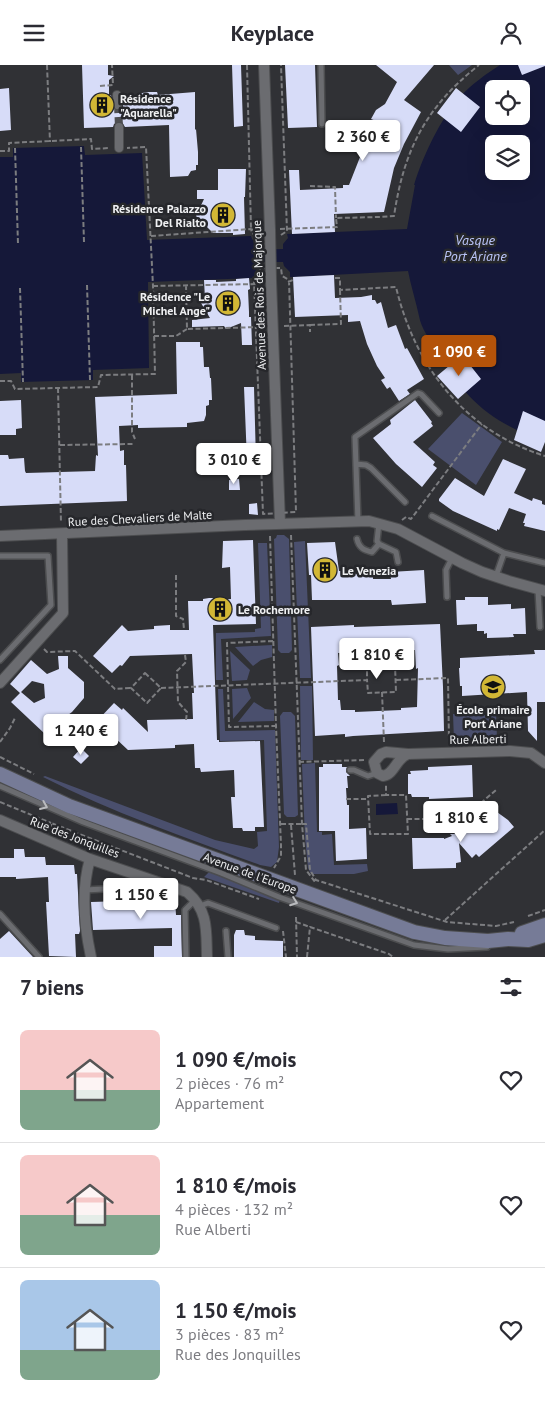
<!DOCTYPE html>
<html lang="fr">
<meta charset="utf-8">
<style>
:root{--surface:#fff;--page:#f2f2f3;--text:#2b2b33;--muted:#7c7c81;--line:#e1e1e2;--accent:#b45309}
body{margin:0;font-family:"PT Sans",sans-serif;background:var(--page);color:var(--text);height:100vh;display:flex;flex-direction:column;font-size:19px;white-space:nowrap}
*{box-sizing:border-box;margin:0}
p{font-size:16px;color:var(--muted)}
.icon{flex:none;width:28px;height:28px;fill:none;stroke:currentColor;stroke-width:2;stroke-linecap:round;stroke-linejoin:round}
.map{position:relative;height:892px;overflow:hidden}
.sheet{display:flex;flex-direction:column;background:var(--surface);flex:1}
.sheet>*{flex:none}
.buttons{position:absolute;left:485px;top:15px;display:grid;gap:10px}
.buttons a{display:grid;place-items:center;width:45px;height:45px;border-radius:8px;background:var(--surface);box-shadow:0 5px 20px #0002;font-size:25px}
.price{position:absolute;translate:-50% -42px;padding:0 11px;border-radius:5px;background:#fff;color:#222;font-size:16px;line-height:32px;filter:drop-shadow(0 1px 2px #0008)}
.price::after{content:'';position:absolute;left:50%;top:30px;width:15px;height:11px;margin-left:-8px;background:inherit;clip-path:polygon(0 0,100% 0,50% 100%)}
.price.active{background:var(--accent);color:#fff}
ul{padding:0;list-style:none}
li{display:flex;align-items:center;gap:15px;height:125px;padding:0 20px}
li+li{border-top:1px solid var(--line)}
li span{display:grid;place-items:center;flex:none;width:140px;height:100px;border-radius:8px;color:#555}
li>.icon{margin-inline-start:auto}
span .icon{width:60px;height:60px;fill:#fffc;stroke-width:1}
li b{font-size:21px}
h2{display:flex;justify-content:space-between;align-items:center;height:60px;padding:0 20px;font-size:21px}
header{display:flex;justify-content:space-between;align-items:center;height:65px;padding:0 20px;background:var(--surface);font-size:22px;font-weight:700}
.map>svg:first-child{display:block}
.green{fill:#4a4f6d}
.water{fill:#151839;fill-rule:evenodd}
.building{fill:#d7dcf8;fill-rule:evenodd}
.lines{fill:none;stroke-linecap:round;stroke-linejoin:round}
.pedestrian-tunnel{stroke:#4d4e51;stroke-width:8;stroke-dasharray:8 4;stroke-linecap:butt}
.service-casing{stroke:#4c4d4f;stroke-width:8}
.pedestrian-casing{stroke:#4c4d4f;stroke-width:10}
.minor-casing{stroke:#4c4d4f;stroke-width:12}
.secondary-casing{stroke:#4c4d4f;stroke-width:16}
.path{stroke:#7c7d80;stroke-width:2;stroke-dasharray:5 2.5;stroke-linecap:butt}
.service{stroke:#6b6c70;stroke-width:5}
.pedestrian{stroke:#6b6c70;stroke-width:8}
.minor{stroke:#6b6c70;stroke-width:10}
.secondary{stroke:#767b97;stroke-width:14}
.minor-bridge-casing{stroke:#4c4d4f;stroke-width:12;stroke-linecap:butt}
.minor-bridge{stroke:#6b6c70;stroke-width:10}
.oneway{stroke:#babbbe}
.labels{text-anchor:middle;dominant-baseline:central;stroke-width:5;stroke-linejoin:round;paint-order:stroke}
.poi-label{font-size:12px;font-weight:bold;fill:#eff0f2;stroke:#26272b;text-anchor:start}
.street-label{font-size:12px;fill:#eff0f2;stroke:#26272b}
.water-label{font-size:14px;font-style:italic;fill:#bac4f8;stroke:#26272b}
</style>
<header><svg class="icon" aria-label="menu" viewBox="0 0 24 24"><path d="M4 6h16M4 12h16M4 18h16"/></svg>Keyplace<svg class="icon" aria-label="person" viewBox="0 0 24 24"><circle cx="12" cy="8" r="4"/><path d="M4 21q1-7 8-7t8 7"/></svg></header>
<div class="map">
<svg width="545" height="892" viewBox="0 0 545 892">
<rect width="100%" height="100%" fill="#303135"/>
<!-- green -->
<path class="green" d="M449,0H472L458,10Z
M462,348L502,377L476,420L428,384Z
M277,470H284L289,474L292,585L289,588H281L278,585L274,474L276,473Z
M305,476L311,613H300L294,477Z
M258,478H267L271,571L221,574L223,615H216V568L255,567V564L261,563Z
M272,580V592L261,595L253,601L235,582Z
M230,586L250,605L247,615L232,616Z
M300,621H312L313,695H301Z
M247,623L251,633L233,654L232,624Z
M218,624H223L225,666L275,665L279,782L277,797L271,802L260,800C187,773 113,748 43,712L45,711L215,775L254,784L258,781L257,767L267,766L264,675L220,676Z
M254,637L265,644L274,645V656L238,657Z
M283,647H291L295,651L298,750L295,752H287L284,749L280,651Z
M496,647L497,674L454,676L453,649Z
M315,698L317,767H322V770L332,769L334,800L367,799L368,806L354,809H311L308,803L305,773L302,699Z
M209,807L280,834L279,838L204,812Z"/>
<!-- water -->
<path class="water" d="M500,0H545V377C491,357 465,335 436,285C430,275 421,263 419,251C416,237 411,221 408,206L293,212H290V207L284,201L283,197H259C258,203 254,207 254,213L148,217L149,303L93,305V315L21,317V308L0,309V92H13V83L84,81L85,90L142,88L147,175L251,171L252,174L258,180V185L283,184V179L288,173L287,169L407,164L415,120H414C423,91 440,54 461,31C472,19 486,9 500,0ZM494,24H521V51H494ZM494,79H521V106H494Z
M397,738L398,749L376,750V739Z"/>
<!-- building -->
<path class="building" d="M82,0H108V10L114,11L109,15V31L111,30L113,41L116,45L123,43V31L138,30V29L147,27H157L158,30L195,27V65L196,64L198,87V100H196V105L191,106L188,111L170,112L169,60L125,62L122,57L119,56L114,59L113,62L84,63Z
M232,0H241L243,61L234,62Z
M285,0H315L317,62L288,63Z
M376,0H434L404,35L421,47L404,79L394,103L384,147L334,149L335,167L292,169L289,105H299L300,125L343,123V120H349L364,82L360,81L364,71L368,73L376,56L371,54L376,45L385,39L397,17Z
M518,0H545V1L522,10Z
M9,23L11,65L0,66V24Z
M456,23L480,42L461,67L437,48Z
M218,104H246L245,132H244L245,169L233,170V168H213L196,151L204,134H197V125H218Z
M334,210L335,233L361,232L372,230V235H375L377,239L381,237L388,263L396,260L405,284L407,283L424,314L407,325L410,329L399,336L390,322L387,324L381,315L385,313L377,301L367,279L360,256L348,257V250L295,252L293,212Z
M249,213L250,224L248,225L249,247V252H251L252,280H242L241,258L226,264L224,261L192,262V255L210,253L201,238L205,234L204,215H216V217L236,216V214Z
M176,277H200V282H203L204,302H209L210,313H211L212,335H209V340L206,341V350L204,356L187,358V362L138,363V360L119,361L120,386L124,385V400H126L127,436L0,441V390H8L9,394L24,393L25,406L26,408L95,406L96,390L98,391L95,332L177,329Z
M462,290L481,314L458,334L437,311Z
M244,322H254L256,396H247Z
M21,335L22,363L16,364V370H0V336Z
M415,335L432,357L431,358L433,361L413,377L435,397L433,400L437,403L422,422L396,399L373,373L391,359L390,355Z
M523,346L545,356V377L541,387L514,375Z
M503,394L526,404L514,428L532,436L533,433L542,436V439L545,440V466L524,461L525,458H523L526,449L509,443L499,465L497,464V466L453,446L439,436V434L455,413L484,431Z
M239,414L240,425H229V415Z
M257,438L258,450L249,449V439Z
M253,475L256,559L213,560L217,675H219V677L260,676L264,762H255V766H243L242,763H233L231,732H235L234,705L201,707L200,703H195L194,679L175,680V683L128,685L97,656L114,638L122,645L123,643L148,667L147,655L193,654L192,628H194L192,589L130,591L122,601L120,600L112,608L93,591L122,560L128,566L154,564V561L170,560V565H189L188,536H203V534L209,533H213V535L231,534L230,502L222,503L223,476Z
M335,477L339,506H353V509L373,508V514H391L390,507L424,505L426,538L392,540L391,535H312L311,510H309L307,478Z
M465,532H488V540L511,539V544L525,543L526,569H513L514,572L487,573V568L484,569V566H477V559L457,560L456,535H465Z
M440,559L443,622L444,666L353,671L345,672V669L315,671L311,562L354,560V562ZM399,585H415L416,604L418,603L417,642L401,643V645L355,647V645H341L340,635H338L337,601L339,600L338,588Z
M534,585H545V637H537V676L528,666L527,627L462,631V621H460L459,603H460V593L535,589Z
M58,591H68V603L84,617V633L72,647L68,650L64,651L45,669L11,637L20,628L10,619L31,595L47,609L59,604ZM32,616L44,619L45,633L34,638L21,627Z
M81,683L89,691L81,699L73,692Z
M323,699H342V702H347L346,707L350,711H347L348,723H346L347,740H349V764L366,763L367,794L336,796L335,766H319V702H323Z
M472,700L473,732L429,734V732H412L411,729H408V709H411L410,706L428,705V702Z
M490,742L508,755L514,762L479,792L476,789L472,793L459,778L461,797L456,798V803L413,804L412,773H444V774L452,771L450,769H459Z
M14,784H24L25,792H45L46,800H74L75,809H77L80,866L79,869H75L76,892L49,891L46,837H49L48,812L16,814V812H0V793H14Z
M155,835H175L176,850H181L182,892H154V881H172V863L93,865L91,837Z
M236,865H244L245,870L255,871V875L283,876V892H234V870Z
M9,866L33,892H0V874Z"/>
<g class="lines">
<!-- pedestrian-tunnel -->
<path class="pedestrian-tunnel" d="M118,40L119,62"/>
<defs>
<path id="service" d="M321,0L322,59
M356,399L366,400L371,403L405,437
M432,451L504,488L545,498
M358,457L355,372L418,328L421,329L439,348
M379,458L377,476L379,479L396,487L398,497
M357,474C359,483 364,485 372,487L379,479
M0,491H48L51,540L0,595
M496,511L504,488
M538,525L540,562
M447,532L446,505L452,493
M350,705H354L368,711L377,708
M0,721L83,757L221,808L279,832L414,880L448,884L487,882
M85,825L140,822L147,813
M200,841L208,838L276,863
M0,849L39,892
M226,866L228,892
M186,892L185,845L195,835"/>
<path id="pedestrian" d="M117,30L118,40
M119,62V83"/>
<path id="minor" d="M264,0L270,165
M271,215L280,458
M0,471L245,460L369,456L398,464L462,498L482,507L509,516L545,526
M0,618L63,548L62,469
M408,689C396,693 395,709 383,711L377,708L374,697L381,689L386,687L408,689L510,686L531,688L545,698
M0,755L90,794L187,827C209,846 206,866 207,892
M90,794C81,825 84,860 91,892"/>
<path id="secondary" d="M0,709L69,741L414,867L445,873L488,876L508,874L528,875L545,870
M522,868L545,860"/>
</defs>
<!-- service casing -->
<use href="#service" class="service-casing"/>
<!-- pedestrian casing -->
<use href="#pedestrian" class="pedestrian-casing"/>
<!-- minor casing -->
<use href="#minor" class="minor-casing"/>
<!-- secondary casing -->
<use href="#secondary" class="secondary-casing"/>
<!-- path -->
<path class="path" d="M47,0L50,77
M247,0L251,164L254,165
M100,21L113,20L112,0
M81,82L84,177
M15,83L18,179
M0,86H9V78L91,74L92,84L110,83
M310,121L335,122L336,153
M280,164L337,162L336,153L380,152L394,151C404,84 426,42 479,0
M281,170L287,166L281,0
M151,171L251,164L252,168L258,171
M260,203H281L282,211L289,215L296,447L263,449L254,216L260,212Z
M335,213H340V225L396,222C415,302 465,366 545,391
M288,217L293,215
M87,220L90,315
M186,220L187,264L262,262
M153,221L257,219
M20,223L23,317
M310,260L341,259L340,225
M284,261L310,260V267
M154,271H176L187,264
M132,310V367L135,374
M0,316H11L15,324L98,322L101,310L155,309L153,221L146,82L127,83
M58,323L61,458
M60,380L133,379
M402,455L406,452L411,454L482,359
M291,470L302,759L306,805L315,817
M270,471L276,661L281,780V791L274,803
M176,510V551L183,554L184,564
M273,576L227,578L229,662L276,661
M44,584L47,587L75,586L115,624L131,623
M185,590L186,597L177,606L178,637L187,647L186,655
M145,608L161,623L147,638L131,623Z
M396,615L448,613L449,677
M161,623L367,615V600H395L396,627L368,628L367,615
M382,627L384,677
M0,677L10,663L15,653
M0,692L34,709
M299,697L364,695
M386,730L368,731L370,769H408L406,730H386V720
M346,734H368
M0,737L51,758
M407,754H458V750L466,751L496,725
M281,759H302
M302,759H306L310,805L316,815L447,857L496,861L514,857
M291,760L295,810
M51,764V758L193,813L206,815L259,834
M528,851L545,845
M296,852L297,892
M445,855L545,765
M296,857L310,862
M283,866L286,892
M307,892L310,862L389,889L393,892"/>
<!-- service -->
<use href="#service" class="service"/>
<!-- pedestrian -->
<use href="#pedestrian" class="pedestrian"/>
<!-- minor -->
<use href="#minor" class="minor"/>
<!-- secondary -->
<use href="#secondary" class="secondary"/>
<defs>
<path id="minor-bridge" d="M270,165L271,215"/>
</defs>
<!-- minor-bridge casing -->
<use href="#minor-bridge" class="minor-bridge-casing"/>
<!-- minor-bridge -->
<use href="#minor-bridge" class="minor-bridge"/>
</g>
<!-- one-way arrows -->
<defs><path id="oneway-chevron" d="M-2-3.5L2.5 0L-2 3.5" fill="none" stroke-width="1.6" stroke-linecap="round" stroke-linejoin="round" transform="scale(1.25)"/></defs>
<g class="oneway">
<use href="#oneway-chevron" transform="translate(44 741) rotate(23)"/>
<use href="#oneway-chevron" transform="translate(294 837) rotate(20)"/>
</g>
<!-- icons -->
<defs>
<symbol id="building-disc" viewBox="-11 -11 22 22"><circle r="9.5" fill="#d2b735" stroke="#26272b"/><path d="M-4-6H4V6H1V3H-1V6H-4ZM-2.5-4.3h1.7v1.8h-1.7ZM.8-4.3h1.7v1.8H.8ZM-2.5-1h1.7V.8h-1.7ZM.8-1h1.7V.8H.8Z" fill="#111"/></symbol>
<symbol id="school-disc" viewBox="-11 -11 22 22"><circle r="9.5" fill="#d2b735" stroke="#26272b"/><path d="M0-5L7-2L0 1L-7-2ZM-4 1L0 2.5L4 1V4Q0 6-4 4Z" fill="#111"/></symbol>
</defs>
<g fill-rule="evenodd">
<use href="#building-disc" x="88" y="26" width="28" height="28"/>
<use href="#building-disc" x="209" y="136" width="28" height="28"/>
<use href="#building-disc" x="214" y="224" width="28" height="28"/>
<use href="#building-disc" x="311" y="491" width="28" height="28"/>
<use href="#building-disc" x="206" y="530" width="28" height="28"/>
<use href="#school-disc" x="479" y="608" width="28" height="28"/>
</g>
<g class="labels">
<!-- poi labels -->
<g class="poi-label">
<text x="120" y="33">Résidence<tspan x="120" dy="14">"Aquarella"</tspan></text>
<text x="206" y="143" text-anchor="end">Résidence Palazzo<tspan x="206" dy="14">Del Rialto</tspan></text>
<text x="210" y="231" text-anchor="end">Résidence "Le<tspan x="210" dy="14">Michel Ange"</tspan></text>
<text x="342" y="505">Le Venezia</text>
<text x="238" y="544">Le Rochemore</text>
<text x="493" y="644" text-anchor="middle">École primaire<tspan x="493" dy="14">Port Ariane</tspan></text>
</g>
<!-- street labels -->
<g class="street-label">
<text transform="translate(259 230) rotate(-92)">Avenue des Rois de Majorque</text>
<text transform="translate(140 453) rotate(-3)">Rue des Chevaliers de Malte</text>
<text transform="translate(478 674) rotate(-1)">Rue Alberti</text>
<text transform="translate(75 772) rotate(21)">Rue des Jonquilles</text>
<text transform="translate(250 808) rotate(20)">Avenue de l'Europe</text>
</g>
<!-- water labels -->
<g class="water-label">
<text x="475" y="175">Vasque<tspan x="475" dy="16">Port Ariane</tspan></text>
</g>
</g>
</svg>
<div class="buttons">
<a><svg class="icon" aria-label="locate" viewBox="0 0 24 24"><circle cx="12" cy="12" r="6"/><path d="M12 2v4M12 18v4M2 12h4M18 12h4"/></svg></a>
<a><svg class="icon" aria-label="layers" viewBox="0 0 24 24"><path d="M12 4l9 5-9 5-9-5zM3 14l9 5 9-5"/></svg></a>
</div>
<b class="price" style="left:363px;top:97px">2 360 €</b>
<b class="price active" style="left:459px;top:312px">1 090 €</b>
<b class="price" style="left:234px;top:420px">3 010 €</b>
<b class="price" style="left:377px;top:615px">1 810 €</b>
<b class="price" style="left:81px;top:691px">1 240 €</b>
<b class="price" style="left:461px;top:778px">1 810 €</b>
<b class="price" style="left:141px;top:855px">1 150 €</b>
</div>
<section class="sheet">
<h2>7 biens<svg class="icon" aria-label="filters" viewBox="0 0 24 24"><path d="M4 7h16M4 17h16"/><circle cx="9" cy="7" r="2"/><circle cx="15" cy="17" r="2"/></svg></h2>
<ul>
<li><span style="background:linear-gradient(#f6c9c9 60%,#7fa58c 0)"><svg class="icon" aria-label="home" viewBox="0 0 24 24"><path d="M3 11l9-7 9 7M6 9v11h12V9"/></svg></span><div><b>1 090 €/mois</b><p>2 pièces · 76 m²</p><p>Appartement</p></div><svg class="icon" aria-label="heart" viewBox="0 0 24 24"><path d="M12 20l-8-8c-3-5 5-10 8-4 3-6 11-1 8 4z"/></svg></li>
<li><span style="background:linear-gradient(#f6c9c9 60%,#7fa58c 0)"><svg class="icon" aria-label="home" viewBox="0 0 24 24"><path d="M3 11l9-7 9 7M6 9v11h12V9"/></svg></span><div><b>1 810 €/mois</b><p>4 pièces · 132 m²</p><p>Rue Alberti</p></div><svg class="icon" aria-label="heart" viewBox="0 0 24 24"><path d="M12 20l-8-8c-3-5 5-10 8-4 3-6 11-1 8 4z"/></svg></li>
<li><span style="background:linear-gradient(#a9c7e8 70%,#7fa58c 0)"><svg class="icon" aria-label="home" viewBox="0 0 24 24"><path d="M3 11l9-7 9 7M6 9v11h12V9"/></svg></span><div><b>1 150 €/mois</b><p>3 pièces · 83 m²</p><p>Rue des Jonquilles</p></div><svg class="icon" aria-label="heart" viewBox="0 0 24 24"><path d="M12 20l-8-8c-3-5 5-10 8-4 3-6 11-1 8 4z"/></svg></li>
</ul>
</section>
